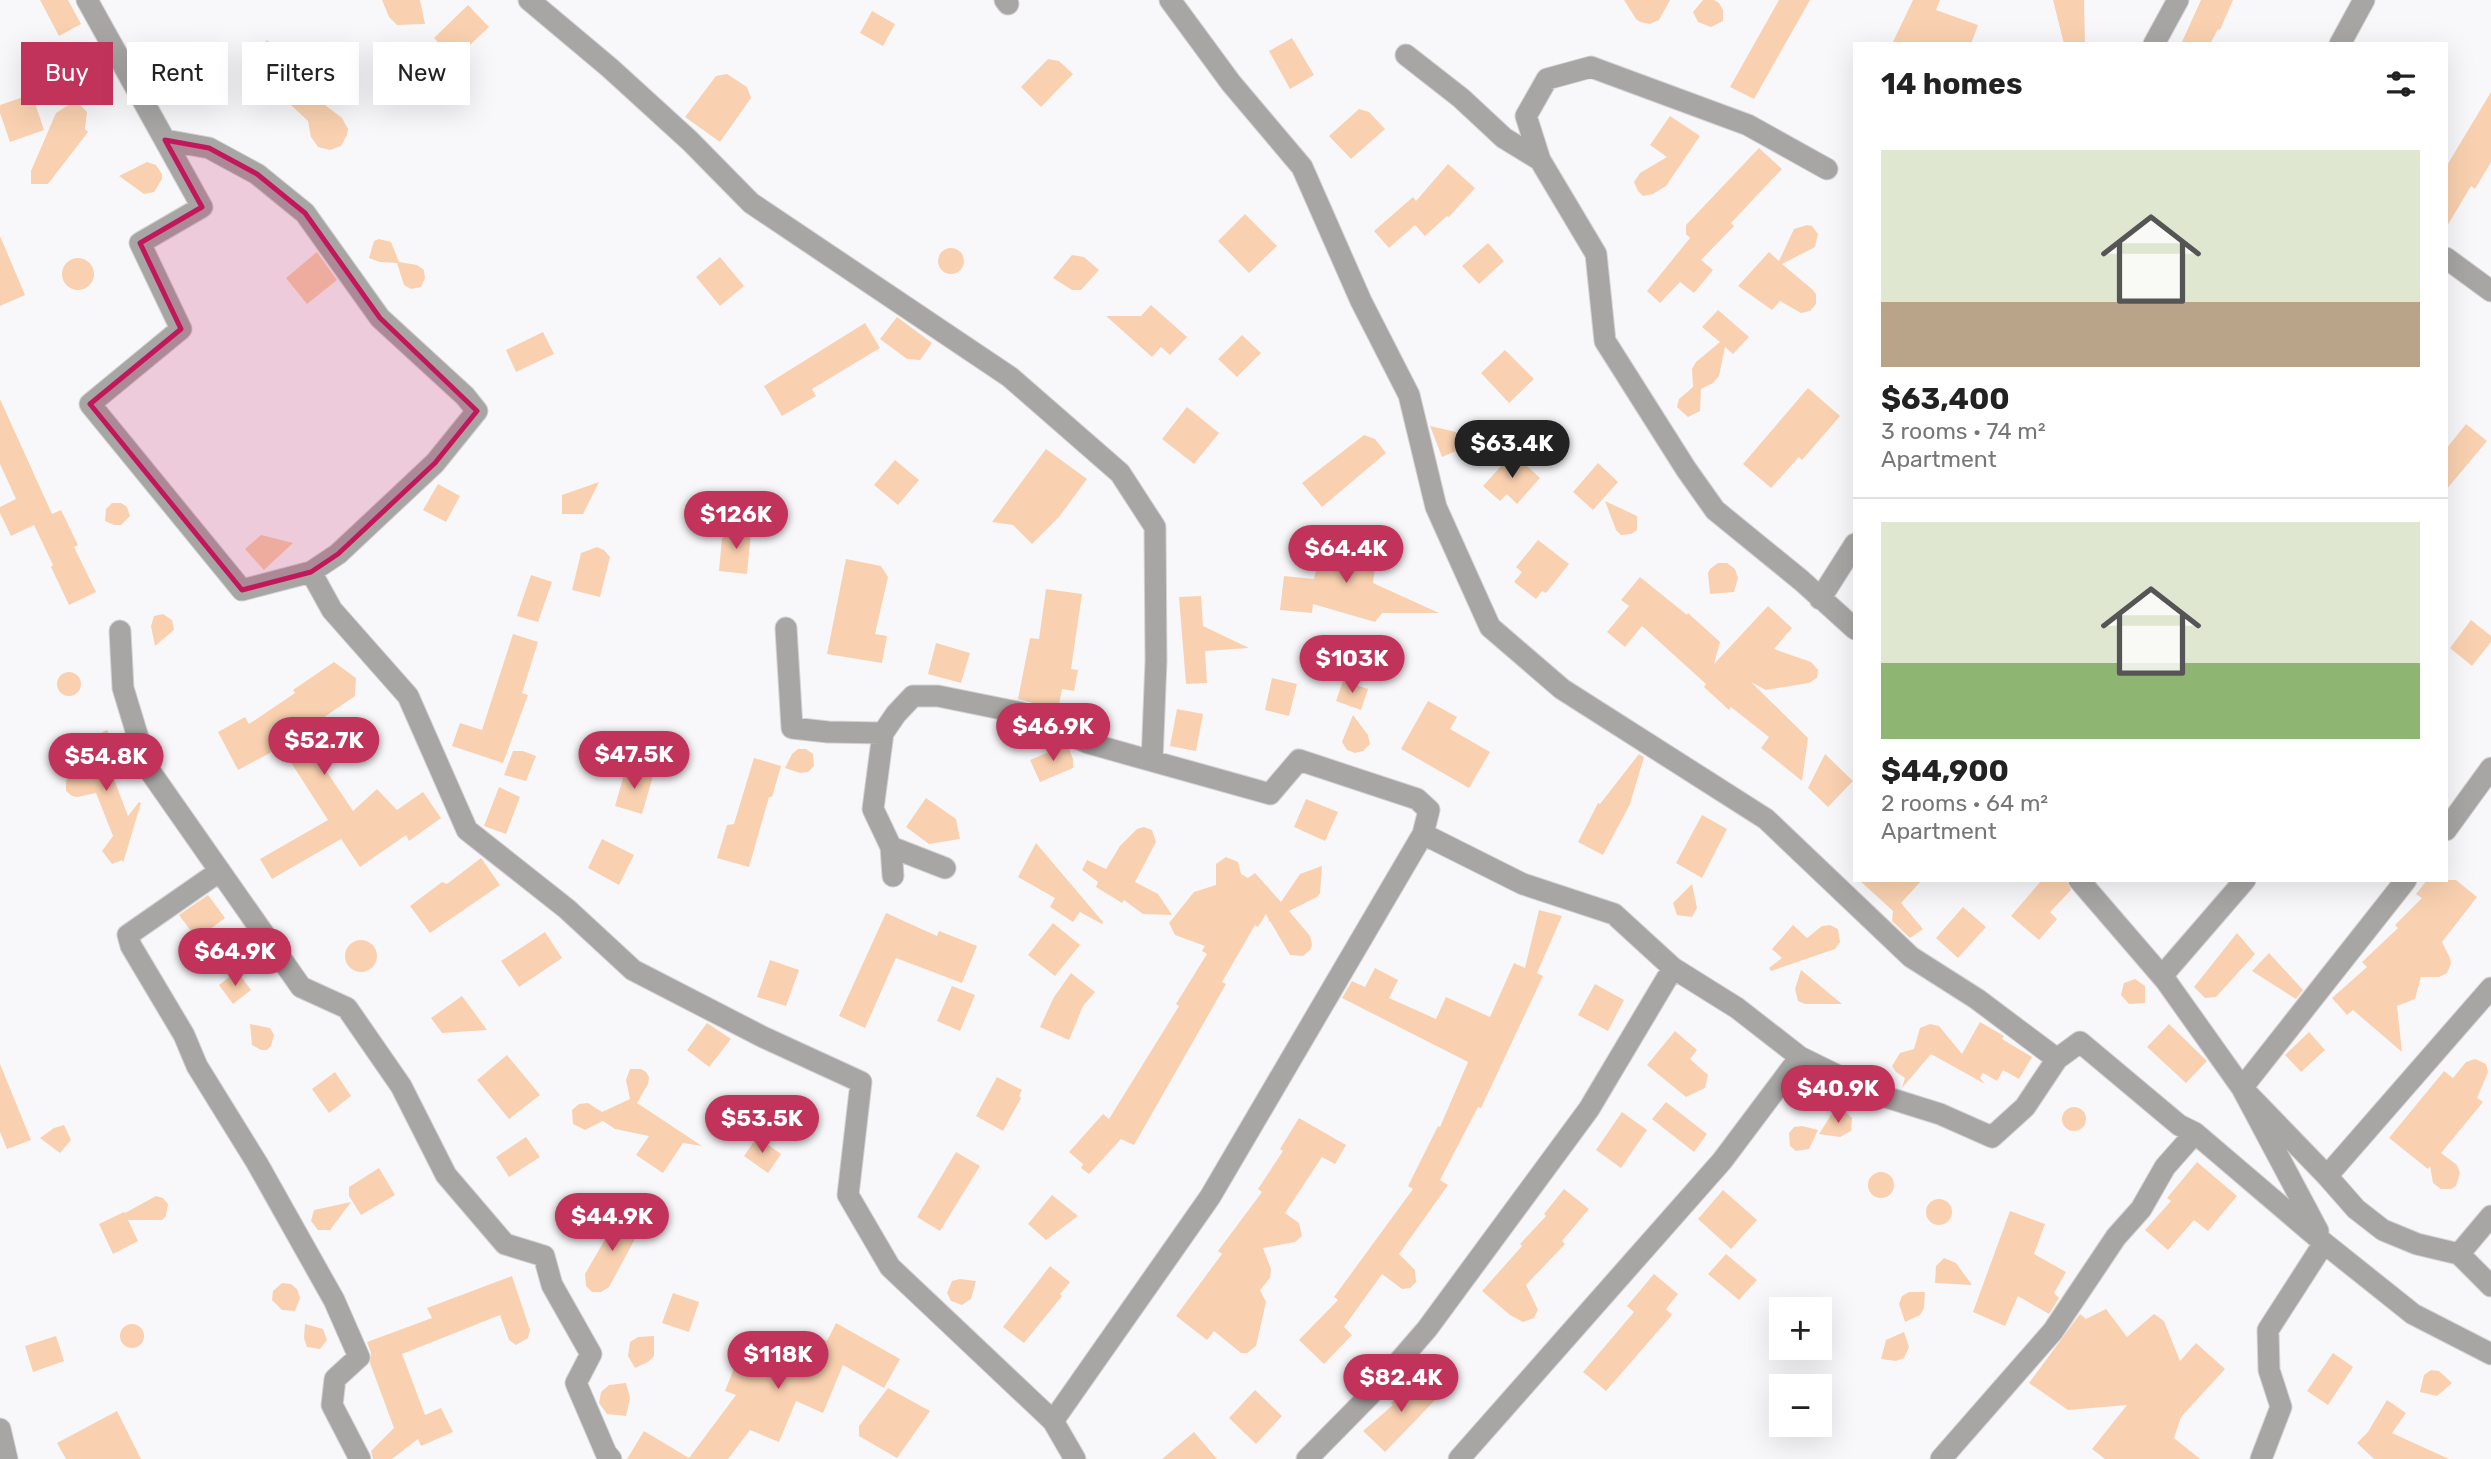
<!DOCTYPE html>
<meta charset="utf-8">
<style>
:root{--surface:#fff;--page:#f6f6f6;--text:#222;--muted:#767676;--line:#e0e0e0;--accent:#c2335b}
body{margin:0;font-family:Rubik,sans-serif;background:var(--page);color:var(--text);height:100vh;display:flex;flex-direction:column;font-size:26px;white-space:nowrap}
*{box-sizing:border-box;margin:0}
p{font-size:23px;color:var(--muted)}
.icon{flex:none;width:38px;height:38px;fill:none;stroke:currentColor;stroke-width:2;stroke-linecap:round;stroke-linejoin:round}
.map{position:relative;flex:1;overflow:hidden}
.drawer{position:absolute;left:1853px;top:42px;width:595px;height:840px;display:flex;flex-direction:column;background:var(--surface);border-radius:0px;box-shadow:0 7px 28px #0002}
.drawer>*{flex:none}
.hud{position:absolute;left:21px;top:42px;width:665px;height:63px;display:flex;gap:14px}
.tools{position:absolute;left:1769px;top:1297px;display:grid;gap:14px}
.tools a{display:grid;place-items:center;width:63px;height:63px;border-radius:0px;background:var(--surface);box-shadow:0 7px 28px #0002;font-size:35px}
.price{position:absolute;translate:-50% -60px;padding:0 16px;border-radius:24px;background:var(--accent);color:#fff;font-size:23px;line-height:46px;filter:drop-shadow(0 2px 4px #0008)}
.price::after{content:'';position:absolute;left:50%;top:42px;width:21px;height:16px;margin-left:-10px;background:inherit;clip-path:polygon(0 0,100% 0,50% 100%)}
.price.active{background:#222;color:#fff}
ul{padding:0;list-style:none}
li{display:grid;align-content:center;gap:14px;height:371px;padding:0 28px}
li+li{border-top:2px solid var(--line)}
li span{display:grid;place-items:center;height:217px;border-radius:0px;color:#555}
li>.icon{margin-inline-start:auto}
span .icon{width:126px;height:126px;fill:#fffc;stroke-width:1}
li b{font-size:30px}
h2{display:flex;justify-content:space-between;align-items:center;height:84px;padding:0 28px;font-size:30px}
.tag{padding:0 24px;border-radius:0px;background:var(--surface);box-shadow:0 7px 28px #0002;font-size:24px;line-height:63px}
.tag.active{background:var(--accent);color:#fff}
.map>svg:first-child{display:block}
.building{fill:#f9d1b0}
.lines{fill:none;stroke-linecap:round;stroke-linejoin:round}
.minor-casing{stroke:#d3d3d5;stroke-width:23}
.minor{stroke:#a7a6a5;stroke-width:21}
.marked{fill:#c2185b;fill-opacity:0.2;stroke:#c2185b;stroke-width:5;stroke-linejoin:round}
</style>
<div class="map">
<svg width="2491" height="1459" viewBox="0 0 2491 1459">
<rect width="100%" height="100%" fill="#f8f8fb"/>
<!-- building -->
<path class="building" d="M40,0H68L81,24L59,36Z
M382,0H420L425,24L397,25L389,17Z
M1624,0H1670L1659,20L1650,24L1640,22L1636,19Z
M1703,0H1714L1719,3L1723,10V21L1711,27L1698,22L1693,12Z
M1779,0H1810L1754,99L1730,87Z
M1913,0H1940L1936,10L1978,25L1971,44H1892Z
M2053,0H2084L2085,44H2064Z
M2201,0H2233L2220,30L2218,29L2210,44H2181Z
M468,5L489,27L455,59L434,38Z
M872,11L895,24L883,46L860,33Z
M1292,38L1314,75L1290,89L1269,51Z
M267,40L327,96L321,102L342,118L348,129L347,135L341,146L330,150L318,147L311,137L308,121L246,63Z
M1048,59L1059,61L1073,74L1041,107L1021,87Z
M727,74L747,87L751,98L720,142L685,117L716,76Z
M2491,92V162L2475,189L2471,186L2446,228V167Z
M32,94L44,130L10,142L0,113V105Z
M78,103L87,112L85,129L88,132L48,184H31V171L56,113L70,104Z
M1359,109L1369,112L1385,129L1351,159L1329,136Z
M1670,116L1700,136L1666,186L1653,194L1643,196L1638,191L1634,182L1640,173L1667,157L1650,145Z
M1759,148L1782,169L1731,223L1734,226L1701,260L1713,270L1694,293L1680,282L1660,303L1647,291L1690,238L1686,234V225Z
M147,162L156,165L162,174V179L154,192L144,194L119,176Z
M1448,164L1475,188L1449,217L1447,216L1425,236L1415,225L1389,248L1374,231L1413,197L1416,201Z
M1245,214L1277,246L1249,273L1218,241Z
M1807,225L1812,226L1818,234L1815,247L1782,264L1813,290L1816,294V304L1810,311L1801,313L1780,301L1772,310L1738,286L1769,252L1779,261L1794,229Z
M0,236L25,295L0,306Z
M379,239L391,242L399,262L417,265L424,270L425,278L421,287L411,289L404,285L397,263L380,262L369,258L374,241Z
M1488,243L1504,261L1479,284L1462,266Z
M938 261a13 13 0 1 1 26 0a13 13 0 1 1-26 0Z
M317,252L337,280L307,304L286,278Z
M1072,255L1084,257L1099,270L1081,290H1072L1053,278Z
M720,257L744,286L720,306L696,277Z
M62 274a16 16 0 1 1 32 0a16 16 0 1 1-32 0Z
M1151,305L1187,337L1170,355L1161,347L1152,357L1106,316H1141Z
M1718,310L1749,337L1733,354L1725,347L1719,376L1713,383L1701,389L1700,411L1688,417L1677,407L1679,399L1693,387L1692,369L1696,362L1720,342L1702,327Z
M897,317L932,343L920,360L907,359L880,339Z
M865,323L880,348L812,389L816,396L782,416L764,386Z
M543,332L554,354L516,372L506,350Z
M1242,335L1261,353L1237,377L1218,359Z
M1505,350L1534,379L1509,403L1481,373Z
M1808,388L1840,416L1802,460L1799,457L1771,488L1743,464Z
M0,399L52,514L61,510L78,545L74,547L96,592L69,605L51,567L53,565L34,525L11,536L0,513V507L16,499L0,464Z
M1187,407L1219,433L1194,464L1162,439Z
M2466,424L2487,441L2446,490V449Z
M1430,426L1456,432L1463,448L1442,457Z
M1364,435L1375,439L1386,453L1322,507L1302,483Z
M1046,449L1087,479L1059,517L1032,544L1013,525L992,522Z
M1513,453L1540,478L1517,504L1507,494L1500,501L1483,486Z
M895,460L919,480L898,505L874,485Z
M1598,463L1618,482L1593,510L1573,492Z
M599,482L583,514H562V495Z
M438,484L460,496L446,522L423,510Z
M1605,501L1637,516V530L1631,534L1621,535L1616,530Z
M112,503H121L127,507L130,516L121,525H114L105,521L106,509Z
M752,522L747,574L719,571L722,538Z
M261,535L293,543L264,570L245,549Z
M1323,539L1378,546L1373,583L1439,613H1382L1375,622L1313,604L1312,613L1280,610L1284,576L1314,579Z
M1538,540L1569,564L1546,593L1542,591L1536,599L1514,582L1522,572L1516,567Z
M597,547L604,550L610,557L600,597L572,590L581,553Z
M846,559L881,566L888,577L875,634L887,636L882,663L827,654Z
M1718,563H1727L1735,569L1738,578L1734,592L1710,594L1708,573L1710,569Z
M531,575L552,582L538,622L517,616Z
M1640,577L1687,615L1688,613L1720,642L1714,664L1768,606L1792,628L1774,649L1811,662L1818,670L1817,678L1809,683L1766,690L1751,682L1808,738L1802,781L1761,748L1769,737L1731,707L1729,710L1704,687L1706,684L1642,626L1625,647L1607,632L1629,606L1621,600Z
M1046,589L1082,594L1071,669L1078,670L1074,691L1062,689L1058,710L1018,699L1030,638L1039,639Z
M1201,596L1203,626L1249,648L1205,651L1207,683L1186,684L1179,597Z
M163,614L172,620L174,630L155,646L151,626L154,616Z
M2471,620L2491,636V642L2472,666L2450,648Z
M513,634L538,642L522,693L528,695L503,763L452,746L460,723L482,730Z
M936,643L970,653L961,683L928,674Z
M334,662L356,678L355,696L301,733L353,811L377,789L397,810L423,792L441,818L409,841L406,835L360,867L341,839L272,879L260,859L328,820L281,747L238,770L218,732L245,717L249,724L295,693L293,690Z
M57 684a12 12 0 1 1 24 0a12 12 0 1 1-24 0Z
M1272,678L1297,684L1289,716L1265,710Z
M1343,681L1368,689L1361,710L1336,701Z
M1428,701L1457,717L1450,729L1490,752L1469,788L1401,749Z
M1177,709L1203,714L1196,751L1170,746Z
M1353,715L1368,735L1370,744L1363,751L1355,753L1347,750L1342,742Z
M107,730L123,763L110,769L128,816L139,802L141,803L123,863L122,860L112,864L102,851L113,836L96,793L77,797L72,796L66,791V781L70,776L94,764L83,742Z
M1063,746L1069,749L1073,759V768L1040,782L1030,760Z
M798,749H806L813,754L814,766L808,772L800,773L785,768L792,754Z
M513,751H523L536,756L526,781L504,775Z
M1639,754L1644,757L1630,804L1603,855L1578,842L1598,803L1600,804Z
M1825,754L1853,781L1828,807L1808,788Z
M754,758L781,766L772,797H769L749,867L717,858L727,825L734,824Z
M626,768L653,776L642,814L615,806Z
M499,787L520,797L506,834L484,826Z
M926,798L956,819L960,839L929,844L906,827Z
M1306,799L1338,812L1325,841L1294,827Z
M1702,815L1727,829L1702,878L1676,863Z
M1144,827L1152,830L1156,842L1135,882L1158,894L1172,915L1143,914L1124,900L1122,903L1096,887L1098,882L1082,870L1087,860L1106,869L1120,846L1137,829Z
M602,839L634,855L619,885L588,868Z
M1036,843L1103,922L1102,924L1080,912L1073,922L1050,907L1055,898L1018,877Z
M1226,857L1238,862L1241,874L1248,878L1255,873L1281,902L1300,874L1322,866L1320,893L1317,897L1289,911L1310,936L1312,945L1310,950L1303,956L1290,955L1270,921L1268,922L1269,920L1266,914L1258,927L1255,925L1222,982L1226,984L1134,1145L1121,1139L1089,1174L1081,1168L1083,1164L1069,1152L1103,1114L1109,1119L1179,1006L1176,1004L1207,954L1202,951L1205,946L1175,935L1169,923L1194,892L1216,885V864Z
M481,858L500,885L430,933L410,906L442,882L447,884Z
M1859,880H1922L1901,903L1923,929L1910,938L1892,921L1893,911Z
M2042,880H2066L2071,890L2050,912L2057,919L2039,940L2011,916Z
M2427,880H2456L2477,897L2442,942L2450,958L2451,964L2447,973L2439,977H2421L2415,999L2397,1006L2402,1052L2353,1010L2347,1015L2332,998L2367,967L2362,962L2398,928L2395,925L2422,898L2416,894Z
M1692,884L1697,908L1692,917L1677,915L1673,903Z
M208,895L225,918L197,939L179,915Z
M1963,907L1986,927L1958,958L1936,938Z
M1539,910L1562,916L1537,973L1543,976L1481,1108L1478,1107L1440,1180L1448,1185L1399,1254L1415,1270L1416,1282L1410,1288L1402,1289L1382,1274L1344,1327L1352,1335L1324,1364L1299,1340L1338,1300L1334,1297L1413,1189L1408,1186L1438,1126L1440,1127L1468,1062L1342,998L1352,981L1365,987L1375,968L1398,980L1389,998L1436,1019L1446,997L1490,1017L1514,963L1525,968Z
M886,913L937,936L939,931L977,946L962,983L896,958L865,1028L839,1016Z
M1053,923L1080,945L1055,976L1028,955Z
M1793,925L1807,938L1822,926L1830,925L1838,929L1840,942L1835,949L1771,971L1769,968L1782,958L1772,949Z
M545,932L562,958L519,987L501,961Z
M2237,933L2255,954L2216,997L2205,998L2194,987Z
M345 956a16 16 0 1 1 32 0a16 16 0 1 1-32 0Z
M2269,953L2303,990L2296,999L2252,971Z
M770,960L799,970L786,1006L757,997Z
M1801,970L1842,1004H1805L1798,1001L1795,989Z
M237,971L251,990L233,1004L219,985Z
M1071,973L1095,992L1083,1006L1069,1040L1040,1027L1054,997Z
M2135,979L2145,986V1003L2129,1004L2121,995L2124,983Z
M1595,984L1624,1000L1608,1031L1578,1015Z
M952,986L975,995L960,1031L937,1021Z
M462,996L487,1030L442,1033L431,1018Z
M1980,1022L2004,1036L2002,1039L2032,1057L2019,1079L2003,1070L1997,1081L1983,1073L1980,1078L1985,1084L1931,1054L1902,1088L1905,1078L1896,1072L1892,1066L1900,1053L1914,1049L1920,1028L1930,1024L1939,1026L1962,1054Z
M707,1023L731,1039L709,1067L687,1050Z
M250,1024L270,1028L274,1035L271,1046L267,1050H261L252,1045Z
M2169,1024L2207,1061L2186,1083L2147,1047Z
M1675,1031L1697,1050L1690,1059L1708,1075L1705,1088L1686,1097L1647,1065Z
M2309,1032L2325,1050L2301,1072L2285,1055Z
M507,1055L540,1095L509,1119L477,1080Z
M2475,1059L2486,1064L2488,1072L2477,1098L2483,1102L2441,1153L2457,1165L2460,1173L2456,1186L2451,1189H2441L2433,1183L2430,1166L2428,1169L2389,1138L2444,1071L2453,1078L2466,1062Z
M0,1064L31,1140L7,1149L0,1132Z
M630,1069H641L646,1072L649,1077L648,1084L637,1103L702,1146L683,1143L663,1173L636,1155L649,1136L615,1129L603,1121L585,1130L573,1124L572,1110L579,1104L588,1103L602,1112L630,1099L626,1080Z
M335,1072L351,1096L329,1113L312,1089Z
M997,1077L1022,1090L1019,1096L1021,1098L1003,1131L976,1116Z
M1666,1102L1707,1134L1694,1152L1652,1119Z
M2062 1119a12 12 0 1 1 24 0a12 12 0 1 1-24 0Z
M1838,1111L1846,1112L1852,1118L1851,1131L1840,1137L1819,1134L1831,1115Z
M1622,1112L1647,1130L1621,1168L1596,1150Z
M1299,1118L1346,1145L1335,1164L1322,1157L1285,1213L1299,1223L1302,1236L1295,1242L1263,1248L1271,1269L1270,1278L1260,1290L1266,1302L1256,1346L1247,1353H1241L1214,1331L1207,1340L1176,1316L1222,1254L1218,1251L1262,1192L1258,1189L1283,1151L1280,1149Z
M64,1125L71,1140L60,1153L40,1138L54,1128Z
M1802,1126L1818,1130L1809,1149L1796,1151L1790,1146L1789,1133L1794,1127Z
M526,1137L540,1157L509,1177L496,1157Z
M757,1137L781,1154L768,1173L744,1156Z
M956,1152L980,1166L940,1231L917,1217Z
M2197,1162L2237,1196L2208,1231L2194,1220L2168,1250L2145,1230L2171,1201L2167,1198Z
M379,1168L395,1195L361,1215L349,1196V1187Z
M1868 1185a13 13 0 1 1 26 0a13 13 0 1 1-26 0Z
M1564,1189L1589,1209L1562,1241L1565,1244L1526,1285L1538,1310L1534,1318L1523,1322L1510,1315L1482,1291L1522,1246L1520,1244L1546,1216L1544,1214Z
M1723,1190L1757,1220L1731,1249L1698,1219Z
M1052,1195L1078,1216L1046,1240L1028,1224Z
M156,1196L163,1198L168,1204L166,1216L162,1220H128L138,1241L113,1254L99,1224L124,1212L125,1213Z
M1926 1212a13 13 0 1 1 26 0a13 13 0 1 1-26 0Z
M351,1202L330,1230H318L311,1221L314,1210Z
M2010,1211L2045,1224L2034,1254L2066,1272L2054,1293L2059,1298L2049,1314L2018,1296L2005,1326L1973,1312Z
M621,1212L643,1224L609,1287L601,1292H592L586,1286L585,1274Z
M1726,1254L1757,1280L1739,1300L1708,1274Z
M1944,1258L1956,1263L1972,1285L1935,1283L1936,1266Z
M1050,1266L1070,1282L1060,1294L1062,1296L1024,1343L1003,1327Z
M1654,1274L1678,1294L1666,1309L1672,1315L1606,1391L1583,1372L1634,1312L1627,1306Z
M512,1276L530,1330L528,1338L516,1345L509,1340L500,1315L402,1354L425,1415L441,1408L453,1432L421,1446L418,1439L392,1459H373L371,1451L394,1428L370,1363L371,1353L367,1342L432,1318L427,1308Z
M960,1279L976,1281L971,1299L962,1305L951,1301L947,1293L952,1281Z
M282,1283L291,1284L297,1289L300,1298L295,1311L282,1310L272,1300L273,1291Z
M1909,1292H1925L1924,1308L1920,1315L1905,1322L1899,1304L1902,1296Z
M673,1293L699,1302L689,1332L662,1323Z
M2106,1309L2127,1337L2154,1314L2164,1321L2180,1361L2196,1343L2225,1369L2181,1417L2174,1438L2200,1459H2105L2092,1449L2127,1405L2068,1410L2029,1383L2080,1314L2086,1319Z
M836,1323L900,1359L884,1388L843,1365L823,1413L796,1401L779,1442L750,1430L728,1459H627L644,1431L689,1458L736,1395L725,1391L746,1338L806,1362L817,1336L827,1341Z
M305,1324L323,1329L327,1340L320,1349L307,1347L304,1338Z
M120 1336a12 12 0 1 1 24 0a12 12 0 1 1-24 0Z
M1904,1332L1909,1347L1904,1358L1896,1361L1881,1359L1886,1340Z
M56,1336L64,1361L33,1372L25,1346Z
M654,1336V1356L648,1362L635,1368L628,1356L630,1342L638,1337Z
M2333,1353L2353,1367L2328,1405L2307,1391Z
M2431,1370L2439,1371L2452,1383L2437,1396L2420,1392L2424,1375Z
M1417,1376L1439,1396L1385,1452L1363,1431L1393,1405L1391,1403Z
M626,1383L630,1398L626,1416L607,1414L599,1403L601,1392L609,1385Z
M888,1388L930,1411L897,1458L859,1436V1426Z
M1255,1390L1282,1416L1256,1444L1229,1418Z
M2387,1400L2406,1413L2392,1433L2449,1459H2374L2357,1443L2368,1432Z
M117,1411L141,1459H66L57,1443Z
M1194,1432L1217,1459H1162Z"/>
<g class="lines">
<defs>
<path id="minor" d="M87,0L202,207L140,243L181,329L90,404L242,590L311,572L332,610L408,696L467,830L567,909L633,970L763,1037L861,1082L848,1195L890,1267L1053,1421L1075,1459
M529,0L610,68L690,141L751,203L1010,377L1120,473L1155,527L1156,661L1152,761L1270,794L1299,760L1417,799L1429,810L1423,834
M1005,0L1008,4
M1170,0L1231,83L1302,167L1361,301L1409,395L1436,507L1490,627L1562,689L1766,819L1911,957L1977,999L2057,1059
M2154,44L2178,0
M2340,44L2364,0
M1406,55L1461,98L1504,138L1540,160
M165,140L209,148L257,174L305,213L380,318L465,396L477,411L435,463L338,554L311,572
M1827,169L1748,125L1591,67L1547,79L1526,116L1540,160L1596,254L1605,341L1686,469L1715,510L1802,581L1855,629
M2446,258L2491,291
M1820,599L1855,544
M786,628L792,728L828,732L883,733
M120,631L123,688L147,767L301,987L347,1008L401,1086L446,1175L505,1244L544,1256L552,1285L591,1354L576,1383L606,1453L611,1459
M2446,830L2491,768
M891,847L945,868
M220,871L128,935L131,946L184,1035L197,1066L257,1163L334,1300L359,1357L335,1379L332,1405L360,1459
M893,876L891,847L873,809L883,733L896,714L913,696H938L1022,713L1088,743L1152,761
M2079,880L2166,981L2242,1088L2327,1176L2356,1209L2383,1230L2417,1244L2459,1254L2491,1286
M2162,976L2245,880
M1800,1057L1873,1093L1940,1114L1992,1137L2025,1107L2057,1059L2080,1042L2179,1125L2195,1133L2324,1243L2413,1314L2491,1354
M2327,1176L2491,988
M2318,1231L2242,1088L2406,880
M2459,1254L2491,1216
M1053,1421L1210,1197L1423,834L1523,884L1614,914L1673,968
M0,1429L7,1459
M1307,1459L1369,1396L1427,1329L1589,1109L1673,968L1737,1008L1800,1057L1722,1161L1459,1459
M1941,1459L2053,1331L2116,1237L2141,1209L2165,1167L2195,1133
M2261,1459L2281,1407L2269,1370L2268,1330L2324,1243"/>
</defs>
<!-- minor casing -->
<use href="#minor" class="minor-casing"/>
<!-- minor -->
<use href="#minor" class="minor"/>
</g>
<!-- marked area -->
<path class="marked" d="M165,140L209,148L257,174L305,213L380,318L477,411L435,463L338,554L311,572L242,590L90,404L181,329L140,243L202,207Z"/>
</svg>
<div class="tools">
<a>+</a>
<a>−</a>
</div>
<b class="price active" style="left:1512px;top:480px">$63.4K</b>
<b class="price" style="left:736px;top:551px">$126K</b>
<b class="price" style="left:1346px;top:585px">$64.4K</b>
<b class="price" style="left:1352px;top:695px">$103K</b>
<b class="price" style="left:1053px;top:763px">$46.9K</b>
<b class="price" style="left:324px;top:777px">$52.7K</b>
<b class="price" style="left:634px;top:791px">$47.5K</b>
<b class="price" style="left:106px;top:793px">$54.8K</b>
<b class="price" style="left:235px;top:988px">$64.9K</b>
<b class="price" style="left:1838px;top:1125px">$40.9K</b>
<b class="price" style="left:762px;top:1155px">$53.5K</b>
<b class="price" style="left:612px;top:1253px">$44.9K</b>
<b class="price" style="left:778px;top:1391px">$118K</b>
<b class="price" style="left:1401px;top:1414px">$82.4K</b>
<div class="hud">
<a class="tag active">Buy</a>
<a class="tag">Rent</a>
<a class="tag">Filters</a>
<a class="tag">New</a>
</div>
<section class="drawer">
<h2>14 homes<svg class="icon" aria-label="filters" viewBox="0 0 24 24"><path d="M4 7h16M4 17h16"/><circle cx="9" cy="7" r="2"/><circle cx="15" cy="17" r="2"/></svg></h2>
<ul>
<li><span style="background:linear-gradient(#dfe7d0 70%,#b9a48a 0)"><svg class="icon" aria-label="home" viewBox="0 0 24 24"><path d="M3 11l9-7 9 7M6 9v11h12V9"/></svg></span><div><b>$63,400</b><p>3 rooms · 74 m²</p><p>Apartment</p></div></li>
<li><span style="background:linear-gradient(#dfe7d0 65%,#8fb573 0)"><svg class="icon" aria-label="home" viewBox="0 0 24 24"><path d="M3 11l9-7 9 7M6 9v11h12V9"/></svg></span><div><b>$44,900</b><p>2 rooms · 64 m²</p><p>Apartment</p></div></li>
</ul>
</section>
</div>
